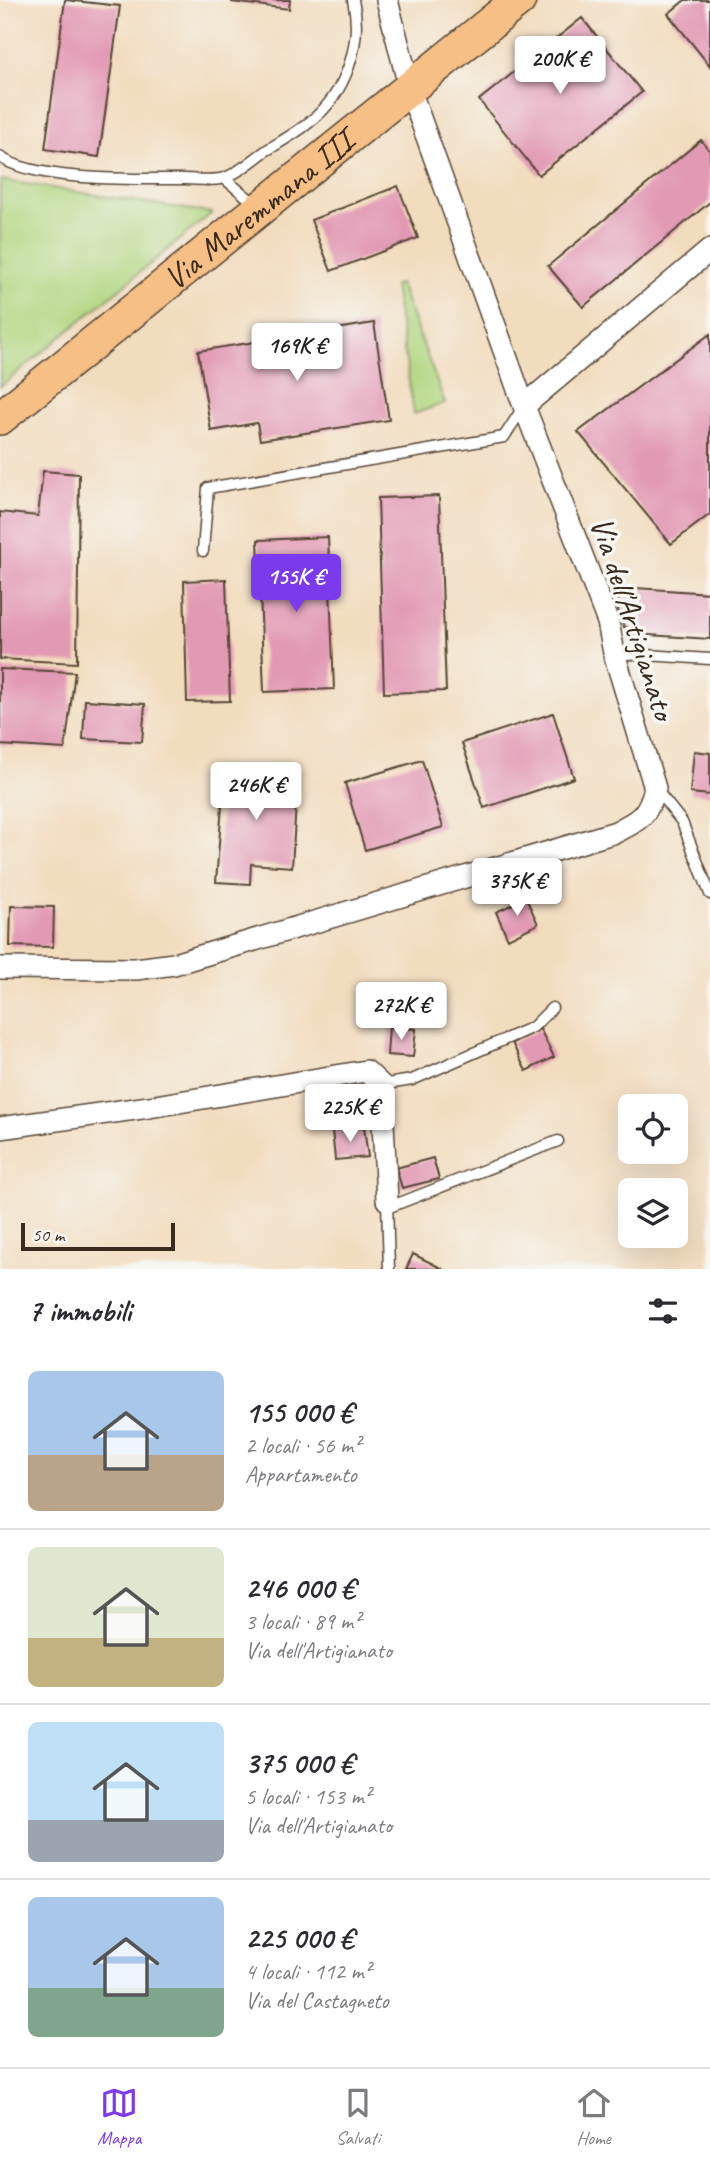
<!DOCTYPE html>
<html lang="it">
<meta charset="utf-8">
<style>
:root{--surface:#fff;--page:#f2f2f3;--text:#2b2b33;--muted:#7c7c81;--line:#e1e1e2;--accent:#7c3aed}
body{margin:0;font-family:Caveat,sans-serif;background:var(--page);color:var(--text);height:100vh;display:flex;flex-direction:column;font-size:26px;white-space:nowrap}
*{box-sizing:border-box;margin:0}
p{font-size:23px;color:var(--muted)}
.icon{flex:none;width:38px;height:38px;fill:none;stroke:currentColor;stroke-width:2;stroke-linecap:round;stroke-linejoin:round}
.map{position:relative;height:1269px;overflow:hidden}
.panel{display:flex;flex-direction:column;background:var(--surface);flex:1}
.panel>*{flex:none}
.fabs{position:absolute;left:618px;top:1094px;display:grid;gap:14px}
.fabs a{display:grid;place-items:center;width:70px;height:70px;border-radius:10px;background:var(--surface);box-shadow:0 7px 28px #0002;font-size:35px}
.scale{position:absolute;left:21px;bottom:18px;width:154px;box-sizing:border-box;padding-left:7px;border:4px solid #3b2a1e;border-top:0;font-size:19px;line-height:24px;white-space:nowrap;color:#3b2a1e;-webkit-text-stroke:5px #f6f6f2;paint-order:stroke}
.price{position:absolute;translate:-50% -60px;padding:0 16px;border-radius:7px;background:#fff;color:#222;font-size:23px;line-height:46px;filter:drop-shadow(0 2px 4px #0008)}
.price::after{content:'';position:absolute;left:50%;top:42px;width:21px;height:16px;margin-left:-10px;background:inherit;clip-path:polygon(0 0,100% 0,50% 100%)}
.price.active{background:var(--accent);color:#fff}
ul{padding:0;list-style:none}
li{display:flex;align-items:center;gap:21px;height:175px;padding:0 28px}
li+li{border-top:2px solid var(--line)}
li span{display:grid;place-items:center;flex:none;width:196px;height:140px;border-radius:10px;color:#555}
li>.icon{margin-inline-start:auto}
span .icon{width:84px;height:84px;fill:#fffc;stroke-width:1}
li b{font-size:30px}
h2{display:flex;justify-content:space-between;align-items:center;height:84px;padding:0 28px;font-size:30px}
.dock{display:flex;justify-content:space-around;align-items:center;height:98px;border-top:2px solid var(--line);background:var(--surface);font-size:19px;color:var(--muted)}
.dock a{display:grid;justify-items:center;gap:4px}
.dock .active{color:var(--accent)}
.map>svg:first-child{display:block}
.green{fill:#b1d57f;stroke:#76804e;stroke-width:2}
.building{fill:#e299b4}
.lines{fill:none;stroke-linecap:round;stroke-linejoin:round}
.service-casing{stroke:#564536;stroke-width:13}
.minor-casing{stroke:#564536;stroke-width:24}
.primary-casing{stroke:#564536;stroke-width:36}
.service{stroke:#fff;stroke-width:10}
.minor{stroke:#fff;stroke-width:21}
.primary{stroke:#f5bf86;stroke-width:33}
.labels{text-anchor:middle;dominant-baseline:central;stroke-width:7;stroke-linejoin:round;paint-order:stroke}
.street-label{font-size:33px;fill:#3b2a1e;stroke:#f6f6f2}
</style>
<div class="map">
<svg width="710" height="1269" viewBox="0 0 710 1269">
<rect width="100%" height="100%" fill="#f6f6f2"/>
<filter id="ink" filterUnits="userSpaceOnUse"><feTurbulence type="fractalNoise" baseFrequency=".0143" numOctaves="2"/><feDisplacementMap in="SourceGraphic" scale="14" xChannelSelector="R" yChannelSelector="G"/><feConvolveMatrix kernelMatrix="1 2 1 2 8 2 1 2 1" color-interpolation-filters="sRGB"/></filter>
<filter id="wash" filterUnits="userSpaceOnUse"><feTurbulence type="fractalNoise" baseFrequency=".00686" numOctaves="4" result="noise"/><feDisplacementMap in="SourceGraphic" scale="28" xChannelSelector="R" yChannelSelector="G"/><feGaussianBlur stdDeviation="1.57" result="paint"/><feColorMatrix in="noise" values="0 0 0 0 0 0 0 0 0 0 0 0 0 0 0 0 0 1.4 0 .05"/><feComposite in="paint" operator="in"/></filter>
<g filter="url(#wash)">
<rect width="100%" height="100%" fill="#f2dcbe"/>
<!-- green -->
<path class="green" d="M0,180L212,213L0,387Z
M400,284L445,403L414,414L394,285Z"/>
<g id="blocks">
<!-- building -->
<path class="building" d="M65,0L120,6L99,157L45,149Z
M232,0H290L289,9L232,2Z
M685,0H710V66L668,14Z
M582,18L642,92L539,175L479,100Z
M701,140L710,151V202L583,307L548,266Z
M398,186L418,238L331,271L311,220Z
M374,323L389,420L260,440L257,423L211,431L198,351Z
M710,334V514L671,544L578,432Z
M43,471L79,474L77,663L0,659V512L38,516Z
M439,496L446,691L384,693L378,498Z
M328,537L334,689L264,692L258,540Z
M226,579L230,701L187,702L184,581Z
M620,587L710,593V639L633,634L631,628L624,627L618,610Z
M0,669L75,672L65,749L0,745Z
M85,700L145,704L142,742L83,739Z
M553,713L574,778L484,808L462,743Z
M694,751L710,753V795L690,793Z
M422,760L443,827L365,850L345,783Z
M225,767L298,772L292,867L251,864L250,884L216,882Z
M526,898L538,924L508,939L496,912Z
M11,906L54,907L53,947L10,946Z
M389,1027L416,1029L413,1057L387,1055Z
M540,1029L554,1057L526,1071L512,1043Z
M364,1127L368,1157L335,1160L332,1130Z
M433,1158L439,1179L402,1188L396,1168Z
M413,1254L443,1269H406Z"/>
</g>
</g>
<g filter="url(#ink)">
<use href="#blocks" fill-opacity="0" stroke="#564536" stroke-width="2"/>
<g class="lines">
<defs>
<path id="service" d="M0,157C36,182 140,179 184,179C196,179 216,182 227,177C241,171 254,159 267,150C282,141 298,132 311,121C346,93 363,43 353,0
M225,179L258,206
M203,551L208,488L504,437L524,406
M614,653L710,659
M655,788L682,822L710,894
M381,1085L412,1080L533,1027L552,1008
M387,1202L389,1269
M387,1208L558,1141"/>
<path id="minor" d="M524,406L710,250
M0,968L136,969L174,964L616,832C641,819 648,815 655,788L614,653L608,622L524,406L410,90L387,0
M0,1128L149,1107L366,1071L381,1085L387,1200"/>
<g id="primary">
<path id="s1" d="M0,418L519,0"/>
</g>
</defs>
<!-- service casing -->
<use href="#service" class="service-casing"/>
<!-- minor casing -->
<use href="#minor" class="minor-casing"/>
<!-- primary casing -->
<use href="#primary" class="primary-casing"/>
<!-- service -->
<use href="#service" class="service"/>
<!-- minor -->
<use href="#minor" class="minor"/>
<!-- primary -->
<use href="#primary" class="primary"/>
</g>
</g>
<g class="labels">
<!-- street labels -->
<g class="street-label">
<text stroke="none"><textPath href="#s1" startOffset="332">Via Maremmana III</textPath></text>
<text transform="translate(633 618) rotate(72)">Via dell'Artigianato</text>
</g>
</g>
</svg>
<div class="fabs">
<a><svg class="icon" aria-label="locate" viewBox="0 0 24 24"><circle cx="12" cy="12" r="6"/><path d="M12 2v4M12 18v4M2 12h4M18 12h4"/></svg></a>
<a><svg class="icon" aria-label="layers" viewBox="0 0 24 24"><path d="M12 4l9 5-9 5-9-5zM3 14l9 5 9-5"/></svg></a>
</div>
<div class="scale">50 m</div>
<b class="price" style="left:560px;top:96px">200K €</b>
<b class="price" style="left:297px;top:383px">169K €</b>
<b class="price active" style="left:296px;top:614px">155K €</b>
<b class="price" style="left:256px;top:822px">246K €</b>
<b class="price" style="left:517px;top:918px">375K €</b>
<b class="price" style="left:401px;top:1042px">272K €</b>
<b class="price" style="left:350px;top:1144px">225K €</b>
</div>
<section class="panel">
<h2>7 immobili<svg class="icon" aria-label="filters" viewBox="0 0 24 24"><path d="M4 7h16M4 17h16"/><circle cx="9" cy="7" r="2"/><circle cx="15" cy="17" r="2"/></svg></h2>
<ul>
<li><span style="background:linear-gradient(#a9c7e8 60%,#b9a48a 0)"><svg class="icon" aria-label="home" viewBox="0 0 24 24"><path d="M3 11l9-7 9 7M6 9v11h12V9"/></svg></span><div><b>155 000 €</b><p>2 locali · 56 m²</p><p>Appartamento</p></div></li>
<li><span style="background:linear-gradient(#dfe7d0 65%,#c2b280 0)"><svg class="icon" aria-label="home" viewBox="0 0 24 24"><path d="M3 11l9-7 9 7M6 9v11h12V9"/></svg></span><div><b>246 000 €</b><p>3 locali · 89 m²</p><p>Via dell'Artigianato</p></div></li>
<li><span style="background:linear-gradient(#bfe0f5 70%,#9aa5b1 0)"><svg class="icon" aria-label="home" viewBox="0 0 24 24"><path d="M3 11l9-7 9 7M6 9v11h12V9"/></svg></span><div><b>375 000 €</b><p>5 locali · 153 m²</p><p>Via dell'Artigianato</p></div></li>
<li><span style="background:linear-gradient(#a9c7e8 65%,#7fa58c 0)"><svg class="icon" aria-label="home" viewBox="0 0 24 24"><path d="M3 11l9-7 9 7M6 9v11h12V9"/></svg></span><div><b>225 000 €</b><p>4 locali · 112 m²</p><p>Via del Castagneto</p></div></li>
</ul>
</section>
<nav class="dock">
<a class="active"><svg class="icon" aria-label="map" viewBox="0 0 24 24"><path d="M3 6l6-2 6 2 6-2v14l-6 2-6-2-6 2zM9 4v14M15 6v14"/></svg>Mappa</a>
<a><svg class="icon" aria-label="saved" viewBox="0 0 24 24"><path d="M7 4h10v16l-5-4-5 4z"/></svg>Salvati</a>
<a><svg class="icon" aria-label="home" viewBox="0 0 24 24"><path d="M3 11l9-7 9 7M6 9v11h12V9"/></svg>Home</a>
</nav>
